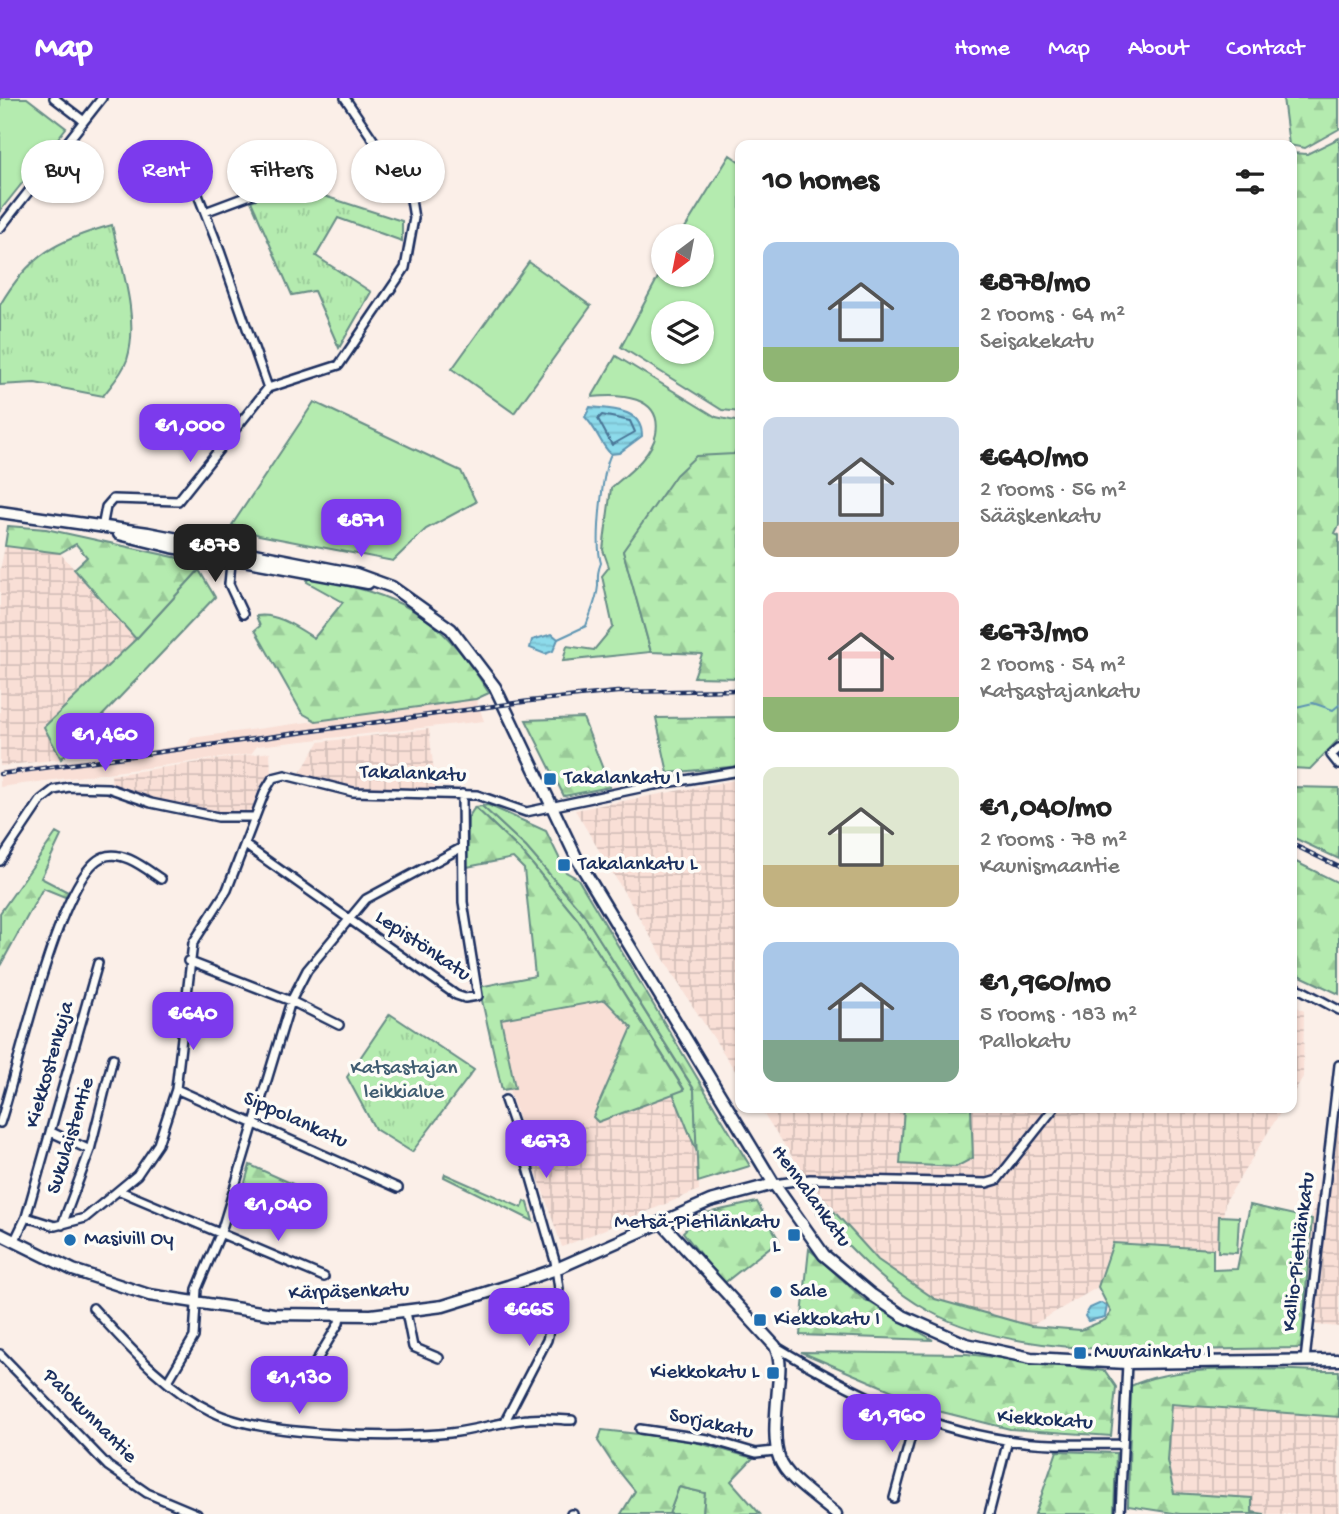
<!DOCTYPE html>
<meta charset="utf-8">
<style>
:root{--surface:#fff;--page:#f6f6f6;--text:#222;--muted:#767676;--accent:#7c3aed}
body{margin:0;font-family:"Gochi Hand",sans-serif;background:var(--page);color:var(--text);height:100vh;display:flex;flex-direction:column;font-size:26px;white-space:nowrap}
*{box-sizing:border-box;margin:0}
p{font-size:23px;color:var(--muted)}
.icon{flex:none;width:38px;height:38px;fill:none;stroke:currentColor;stroke-width:2;stroke-linecap:round;stroke-linejoin:round}
.map{position:relative;flex:1;overflow:hidden}
.details{position:absolute;left:735px;top:42px;width:562px;height:973px;display:flex;flex-direction:column;background:var(--surface);border-radius:14px;box-shadow:0 2px 5px #0004}
.details>*{flex:none}
.banner{position:absolute;left:21px;top:42px;width:609px;height:63px;display:flex;gap:14px}
.needle{width:46px;rotate:212deg}
.controls{position:absolute;left:651px;top:126px;display:grid;gap:14px}
.controls a{display:grid;place-items:center;width:63px;height:63px;border-radius:50%;background:var(--surface);box-shadow:0 2px 5px #0004;font-size:35px}
.price{position:absolute;translate:-50% -60px;padding:0 16px;border-radius:14px;background:var(--accent);color:#fff;font-size:23px;line-height:46px;filter:drop-shadow(0 2px 4px #0008)}
.price::after{content:'';position:absolute;left:50%;top:42px;width:21px;height:16px;margin-left:-10px;background:inherit;clip-path:polygon(0 0,100% 0,50% 100%)}
.price.current{background:#222;color:#fff}
ul{padding:0;list-style:none}
li{display:flex;align-items:center;gap:21px;height:175px;padding:0 28px}
li span{display:grid;place-items:center;flex:none;width:196px;height:140px;border-radius:14px;color:#555}
li>.icon{margin-inline-start:auto}
span .icon{width:84px;height:84px;fill:#fffc;stroke-width:1}
li b{font-size:30px}
h2{display:flex;justify-content:space-between;align-items:center;height:84px;padding:0 28px;font-size:30px}
.pill{padding:0 24px;border-radius:32px;background:var(--surface);box-shadow:0 2px 5px #0004;font-size:24px;line-height:63px}
.pill.current{background:var(--accent);color:#fff}
header{display:flex;align-items:center;gap:42px;box-sizing:border-box;height:98px;padding:0 35px;background:var(--accent);color:#fff}
header strong{font-size:33px}
nav{display:flex;gap:38px;margin-inline-start:auto;font-size:24px}
.map>svg:first-child{display:block}
.built{fill:#f9dfd6}
.industrial{fill:url(#industrial-grid)}
.grass{fill:#b4ebaf;stroke:#688d86;stroke-width:2;fill-rule:evenodd}
.forest{fill:url(#forest-firs);stroke:#688d86;stroke-width:2}
.park{fill:url(#park-tufts);stroke:#688d86;stroke-width:2}
.water{fill:url(#water-rules);stroke:#5f96b3;stroke-width:2}
.lines{fill:none;stroke-linecap:round;stroke-linejoin:round}
.shore{stroke:#497496;stroke-width:2}
.stream{stroke:#5f96b3;stroke-width:2}
.street-casing{stroke:#1b2f5e;stroke-width:12}
.secondary-casing{stroke:#1b2f5e;stroke-width:15}
.street{stroke:#fdfcf7;stroke-width:7}
.secondary{stroke:#fdfcf7;stroke-width:10}
.rail-casing{stroke:#1b2f5e;stroke-width:4.5}
.rail{stroke:#fdfcf7;stroke-width:2;stroke-dasharray:5;stroke-linecap:butt}
.poi-dot{fill:#1f6fb2;stroke:#fdfcf7;stroke-width:2.5}
.labels{text-anchor:middle;dominant-baseline:central;stroke-width:7;stroke-linejoin:round;paint-order:stroke}
.street-label{font-size:21px;fill:#1b2f5e;stroke:#fdfcf7}
.poi-label{font-size:21px;fill:#1b2f5e;stroke:#fdfcf7;text-anchor:start}
.park-label{font-size:21px;fill:#415e72;stroke:#fdfcf7}
</style>
<header>
<strong>Map</strong>
<nav><a>Home</a><a>Map</a><a>About</a><a>Contact</a></nav>
</header>
<div class="map">
<svg width="1339" height="1416" viewBox="0 0 1339 1416">
<defs>
<pattern id="industrial-grid" width="8" height="8" patternUnits="userSpaceOnUse" patternTransform="scale(1.75)"><rect width="8" height="8" fill="#f9dfd6"/><path d="M0 4h8M4 0v8" fill="none" stroke="#d5c0ba"/></pattern>
<pattern id="forest-firs" width="22" height="20" patternUnits="userSpaceOnUse" patternTransform="scale(1.75)"><rect width="22" height="20" fill="#b4ebaf"/><path d="M5 1l3.5 6h-7zM16 11l3.5 6h-7z" fill="#9aca99"/></pattern>
<pattern id="park-tufts" width="24" height="20" patternUnits="userSpaceOnUse" patternTransform="scale(1.75)"><rect width="24" height="20" fill="#b4ebaf"/><path d="M3 7l-1-3M5 7V3M7 7l1-3M15 17l-1-3M17 17v-4M19 17l1-3" fill="none" stroke="#9aca99"/></pattern>
<pattern id="water-rules" width="6" height="5" patternUnits="userSpaceOnUse" patternTransform="scale(1.75)"><rect width="6" height="5" fill="#8ddbeb"/><path d="M0 2.5h6" fill="none" stroke="#79bccc"/></pattern>
</defs>
<rect width="100%" height="100%" fill="#fbefe8"/>
<filter id="ink" filterUnits="userSpaceOnUse"><feTurbulence type="fractalNoise" baseFrequency=".0143" numOctaves="2"/><feDisplacementMap in="SourceGraphic" scale="14" xChannelSelector="R" yChannelSelector="G"/><feConvolveMatrix kernelMatrix="1 2 1 2 8 2 1 2 1" color-interpolation-filters="sRGB"/></filter>
<g filter="url(#ink)">
<!-- built -->
<path class="built" d="M476,601L484,623L257,648L251,656L0,689V673L187,647L191,640Z
M605,901L632,930L593,1019L527,1047L509,991L514,990L501,921Z"/>
<!-- industrial -->
<path class="industrial" d="M5,448L60,455L136,541L44,629L61,661L0,668V472Z
M429,631L436,693L354,690L299,677L319,644Z
M270,654L271,676L259,691L251,714L218,715L152,701L112,687L111,677Z
M740,681V980L686,898L575,712Z
M1292,906L1304,913L1303,979L1292,997Z
M1339,988V1229L1304,1226L1312,1121Z
M673,995L697,1054L699,1092L562,1149L527,1047L593,1019L599,1024Z
M760,1010H1283L1225,1104L1219,1152L1113,1146L1098,1189L1031,1228L936,1202L878,1162L813,1090Z
M1171,1306L1339,1319V1416H1265L1252,1414L1251,1400L1174,1395L1167,1364Z"/>
<!-- grass -->
<path class="grass" d="M0,0H27L66,30L0,113Z
M730,57L740,64V314L722,312L621,249L663,170V177H702V138H680ZM663,215H702V254H663Z
M529,164L591,208L514,315L452,271Z
M616,258L716,319L740,324V342L735,356L623,453L651,554L563,563L567,548L594,552L613,529L602,478L609,469L603,452L611,390C626,377 652,358 656,336C663,297 618,296 592,299Z
M314,304L461,373L476,404L426,431L393,463L259,437L232,427Z
M199,472L215,499L61,661L44,629L136,541Z
M482,708L527,750L583,815L694,992L697,1054L673,995L684,991L578,822L523,755L475,709Z
M445,1076L522,1110L525,1103L528,1105L533,1123L444,1079Z
M1219,1118L1239,1119L1237,1155L1218,1154Z
M679,1389L705,1395L703,1416H669Z"/>
<!-- forest -->
<path class="forest" d="M1283,0H1339V31L1305,50L1289,47Z
M1339,40V427L1335,435L1339,437V641L1310,671L1292,670V55L1307,56Z
M740,342V580L694,579L702,556L651,554L623,453L676,377L696,358L734,356Z
M8,428L46,431L192,463L199,472L136,541L74,471L87,459L76,446L60,455L5,448Z
M308,479C400,497 438,513 489,595L476,601L316,623L302,615L255,532L260,528L256,518C276,514 298,530 314,540L343,504L307,484Z
M740,619V668L668,675L656,620Z
M583,620L610,689L564,698L526,622Z
M1292,689L1339,690V761L1292,739Z
M488,707L546,733L566,774L578,781L750,1068L698,1084L694,991L583,815L526,749L482,708Z
M475,709L523,755L578,822L684,992L598,1024L593,1019L632,930L605,902L501,921L515,990L502,992L479,889L535,878L524,771L513,760L467,769L468,720Z
M56,735L61,738L41,780L68,794L65,799L43,790L0,868V815Z
M1292,762L1339,785V896L1292,874Z
M904,1010H971L973,1060L956,1069L900,1066Z
M250,1067L302,1090L295,1117L242,1095Z
M819,1097L878,1162L935,1201L1031,1228L1081,1232L1105,1222L1111,1214L1098,1189L1113,1145L1213,1151V1172L1237,1171L1250,1107L1312,1121L1301,1250C1193,1250 1024,1266 929,1213C885,1189 852,1151 817,1115Z
M757,1104L779,1142L723,1186L683,1134L702,1116Z
M809,1151L862,1200L933,1242L800,1237Z
M801,1254L967,1256L1105,1273L1116,1289L1111,1338L1010,1331L942,1314Z
M1339,1273V1319L1171,1306L1167,1363L1174,1395L1252,1400V1414L1265,1416H1180L1128,1408L1131,1288C1180,1263 1283,1273 1339,1273Z
M602,1332L684,1341L753,1360L731,1383L760,1416H703L705,1395L679,1389L669,1416H621L635,1393L613,1366L598,1343Z
M1057,1353L1116,1355L1114,1416H1035Z"/>
<!-- park -->
<path class="park" d="M290,87L402,123V143L338,120L316,158L371,194L339,250L314,193L292,197L251,103Z
M112,127C121,168 140,220 127,262C122,276 112,286 103,298L35,285L0,287V207C29,157 57,142 112,127Z
M390,916L474,972L412,1054L375,1031L347,979Z"/>
<!-- water -->
<path class="water" d="M590,309C613,311 642,311 642,338L619,355L611,356C600,346 597,331 585,319Z
M552,536L558,541L553,553L545,556L530,550L532,542Z
M1101,1205L1107,1208L1105,1219L1088,1223L1085,1218L1090,1210Z"/>
<g class="lines">
<!-- shore -->
<path class="shore" d="M602,317L630,323L635,334L612,347L598,321Z"/>
<!-- stream -->
<path class="stream" d="M558,541L586,528C590,516 597,502 598,488C598,478 597,475 601,465C595,446 602,372 611,356
M1292,610L1313,605L1333,612L1339,607"/>
<defs>
<path id="street" d="M54,0L84,23
M182,56L220,153L268,290
M205,114L253,96
M0,130L102,0
M102,430L106,409L113,401L178,403L268,290L339,267L405,170L414,120L410,96L345,0
M232,455L229,486L243,516
M1339,650L1331,657L1339,667
M245,747L456,897L465,900L478,898L463,804L462,696
M0,763L41,702L54,692L69,689L108,690L151,705L218,719H255
M188,863L291,903L339,927
M1292,887L1339,912
M176,991L398,1090
M0,1025C17,976 59,776 103,759C122,751 146,771 161,781
M51,1034L90,1052
M774,1086L810,1081L987,1085L997,1082L1054,1010
M120,1093L324,1179
M26,1119L98,865
M62,1127L90,1052L113,960
M15,1142L26,1119L55,1128L85,1120L137,1077L158,1046L176,991L193,845L227,792L265,693L273,680L285,677L353,694L477,697L526,714L654,687L740,673
M93,1210C128,1248 165,1291 213,1314C260,1338 396,1341 450,1335C477,1332 502,1323 529,1321C543,1319 558,1322 572,1322
M406,1214L413,1249L439,1260
M775,1248C848,1292 920,1329 1006,1342C1044,1348 1084,1346 1123,1346
M0,1256L108,1368L147,1395L197,1416
M1305,1262L1339,967
M309,1275L339,1225L340,1217
M168,1283L194,1239L197,1191L221,1134L291,903L307,872L366,801L461,750
M504,1325L547,1242L559,1191L555,1163L527,1066L505,1002
M640,1331L708,1341L756,1355L775,1353
M894,1400L916,1320
M571,1416H573
M989,1416L1008,1342
M1120,1416L1127,1265"/>
<path id="secondary" d="M0,414L148,435L356,476L392,489L451,531L495,589L577,761L774,1086L824,1157L872,1197L903,1218L966,1246L1031,1260L1127,1265L1339,1262
M119,436L172,449L368,485
M661,1124L775,1248C782,1262 779,1275 778,1290C771,1371 774,1366 836,1416
M0,1136L73,1172L149,1197L273,1216L371,1217L443,1208L508,1188L556,1171L710,1103L774,1086"/>
</defs>
<!-- street casing -->
<use href="#street" class="street-casing"/>
<!-- secondary casing -->
<use href="#secondary" class="secondary-casing"/>
<!-- street -->
<use href="#street" class="street"/>
<!-- secondary -->
<use href="#secondary" class="secondary"/>
<defs>
<path id="rail" d="M0,676L530,603L617,594L740,592
M1292,746L1339,769"/>
</defs>
<!-- rail casing -->
<use href="#rail" class="rail-casing"/>
<!-- rail -->
<use href="#rail" class="rail"/>
</g>
</g>
<!-- markers -->
<g class="poi-dot">
<rect x="543" y="674" width="14" height="14" rx="3.5"/>
<rect x="557" y="760" width="14" height="14" rx="3.5"/>
<rect x="787" y="1130" width="14" height="14" rx="3.5"/>
<circle cx="70" cy="1142" r="7"/>
<circle cx="776" cy="1194" r="7"/>
<rect x="753" y="1215" width="14" height="14" rx="3.5"/>
<rect x="1073" y="1248" width="14" height="14" rx="3.5"/>
<rect x="766" y="1268" width="14" height="14" rx="3.5"/>
</g>
<g class="labels">
<!-- street labels -->
<g class="street-label">
<text transform="translate(413 677) rotate(2)">Takalankatu</text>
<text transform="translate(422 849) rotate(34)">Lepistönkatu</text>
<text transform="translate(51 967) rotate(-74)">Kiekkostenkuja</text>
<text transform="translate(295 1023) rotate(24)">Sippolankatu</text>
<text transform="translate(72 1038) rotate(-73)">Sukulaistentie</text>
<text transform="translate(810 1099) rotate(54)">Hennalankatu</text>
<text transform="translate(1300 1154) rotate(-83)">Kallio-Pietilänkatu</text>
<text transform="translate(349 1195) rotate(-2)">Kärpäsenkatu</text>
<text transform="translate(89 1319) rotate(45)">Palokunnantie</text>
<text transform="translate(1045 1323) rotate(4)">Kiekkokatu</text>
<text transform="translate(711 1327) rotate(12)">Sorjakatu</text>
</g>
<!-- poi labels -->
<g class="poi-label">
<text x="564" y="681">Takalankatu I</text>
<text x="578" y="767">Takalankatu L</text>
<text x="780" y="1125" text-anchor="end">Metsä-Pietilänkatu<tspan x="780" dy="24">L</tspan></text>
<text x="84" y="1142">Masivill Oy</text>
<text x="790" y="1194">Sale</text>
<text x="774" y="1222">Kiekkokatu I</text>
<text x="1094" y="1255">Muurainkatu I</text>
<text x="759" y="1275" text-anchor="end">Kiekkokatu L</text>
</g>
<!-- park labels -->
<g class="park-label">
<text x="404" y="971">Katsastajan<tspan x="404" dy="24">leikkialue</tspan></text>
</g>
</g>
</svg>
<div class="controls">
<a><svg class="needle" viewBox="-14 -14 28 28"><path d="M0-13l5 13h-10z" fill="#e53935"/><path d="M0 13l5-13h-10z" fill="#767676"/></svg></a>
<a><svg class="icon" aria-label="layers" viewBox="0 0 24 24"><path d="M12 4l9 5-9 5-9-5zM3 14l9 5 9-5"/></svg></a>
</div>
<b class="price" style="left:190px;top:366px">€1,000</b>
<b class="price" style="left:361px;top:461px">€871</b>
<b class="price current" style="left:215px;top:486px">€878</b>
<b class="price" style="left:105px;top:675px">€1,460</b>
<b class="price" style="left:193px;top:954px">€640</b>
<b class="price" style="left:546px;top:1082px">€673</b>
<b class="price" style="left:278px;top:1145px">€1,040</b>
<b class="price" style="left:529px;top:1250px">€665</b>
<b class="price" style="left:299px;top:1318px">€1,130</b>
<b class="price" style="left:892px;top:1356px">€1,960</b>
<div class="banner">
<a class="pill">Buy</a>
<a class="pill current">Rent</a>
<a class="pill">Filters</a>
<a class="pill">New</a>
</div>
<section class="details">
<h2>10 homes<svg class="icon" aria-label="filters" viewBox="0 0 24 24"><path d="M4 7h16M4 17h16"/><circle cx="9" cy="7" r="2"/><circle cx="15" cy="17" r="2"/></svg></h2>
<ul>
<li><span style="background:linear-gradient(#a9c7e8 75%,#8fb573 0)"><svg class="icon" aria-label="home" viewBox="0 0 24 24"><path d="M3 11l9-7 9 7M6 9v11h12V9"/></svg></span><div><b>€878/mo</b><p>2 rooms · 64 m²</p><p>Seisakekatu</p></div></li>
<li><span style="background:linear-gradient(#c9d6e8 75%,#b9a48a 0)"><svg class="icon" aria-label="home" viewBox="0 0 24 24"><path d="M3 11l9-7 9 7M6 9v11h12V9"/></svg></span><div><b>€640/mo</b><p>2 rooms · 56 m²</p><p>Sääskenkatu</p></div></li>
<li><span style="background:linear-gradient(#f6c9c9 75%,#8fb573 0)"><svg class="icon" aria-label="home" viewBox="0 0 24 24"><path d="M3 11l9-7 9 7M6 9v11h12V9"/></svg></span><div><b>€673/mo</b><p>2 rooms · 54 m²</p><p>Katsastajankatu</p></div></li>
<li><span style="background:linear-gradient(#dfe7d0 70%,#c2b280 0)"><svg class="icon" aria-label="home" viewBox="0 0 24 24"><path d="M3 11l9-7 9 7M6 9v11h12V9"/></svg></span><div><b>€1,040/mo</b><p>2 rooms · 78 m²</p><p>Kaunismaantie</p></div></li>
<li><span style="background:linear-gradient(#a9c7e8 70%,#7fa58c 0)"><svg class="icon" aria-label="home" viewBox="0 0 24 24"><path d="M3 11l9-7 9 7M6 9v11h12V9"/></svg></span><div><b>€1,960/mo</b><p>5 rooms · 183 m²</p><p>Pallokatu</p></div></li>
</ul>
</section>
</div>
